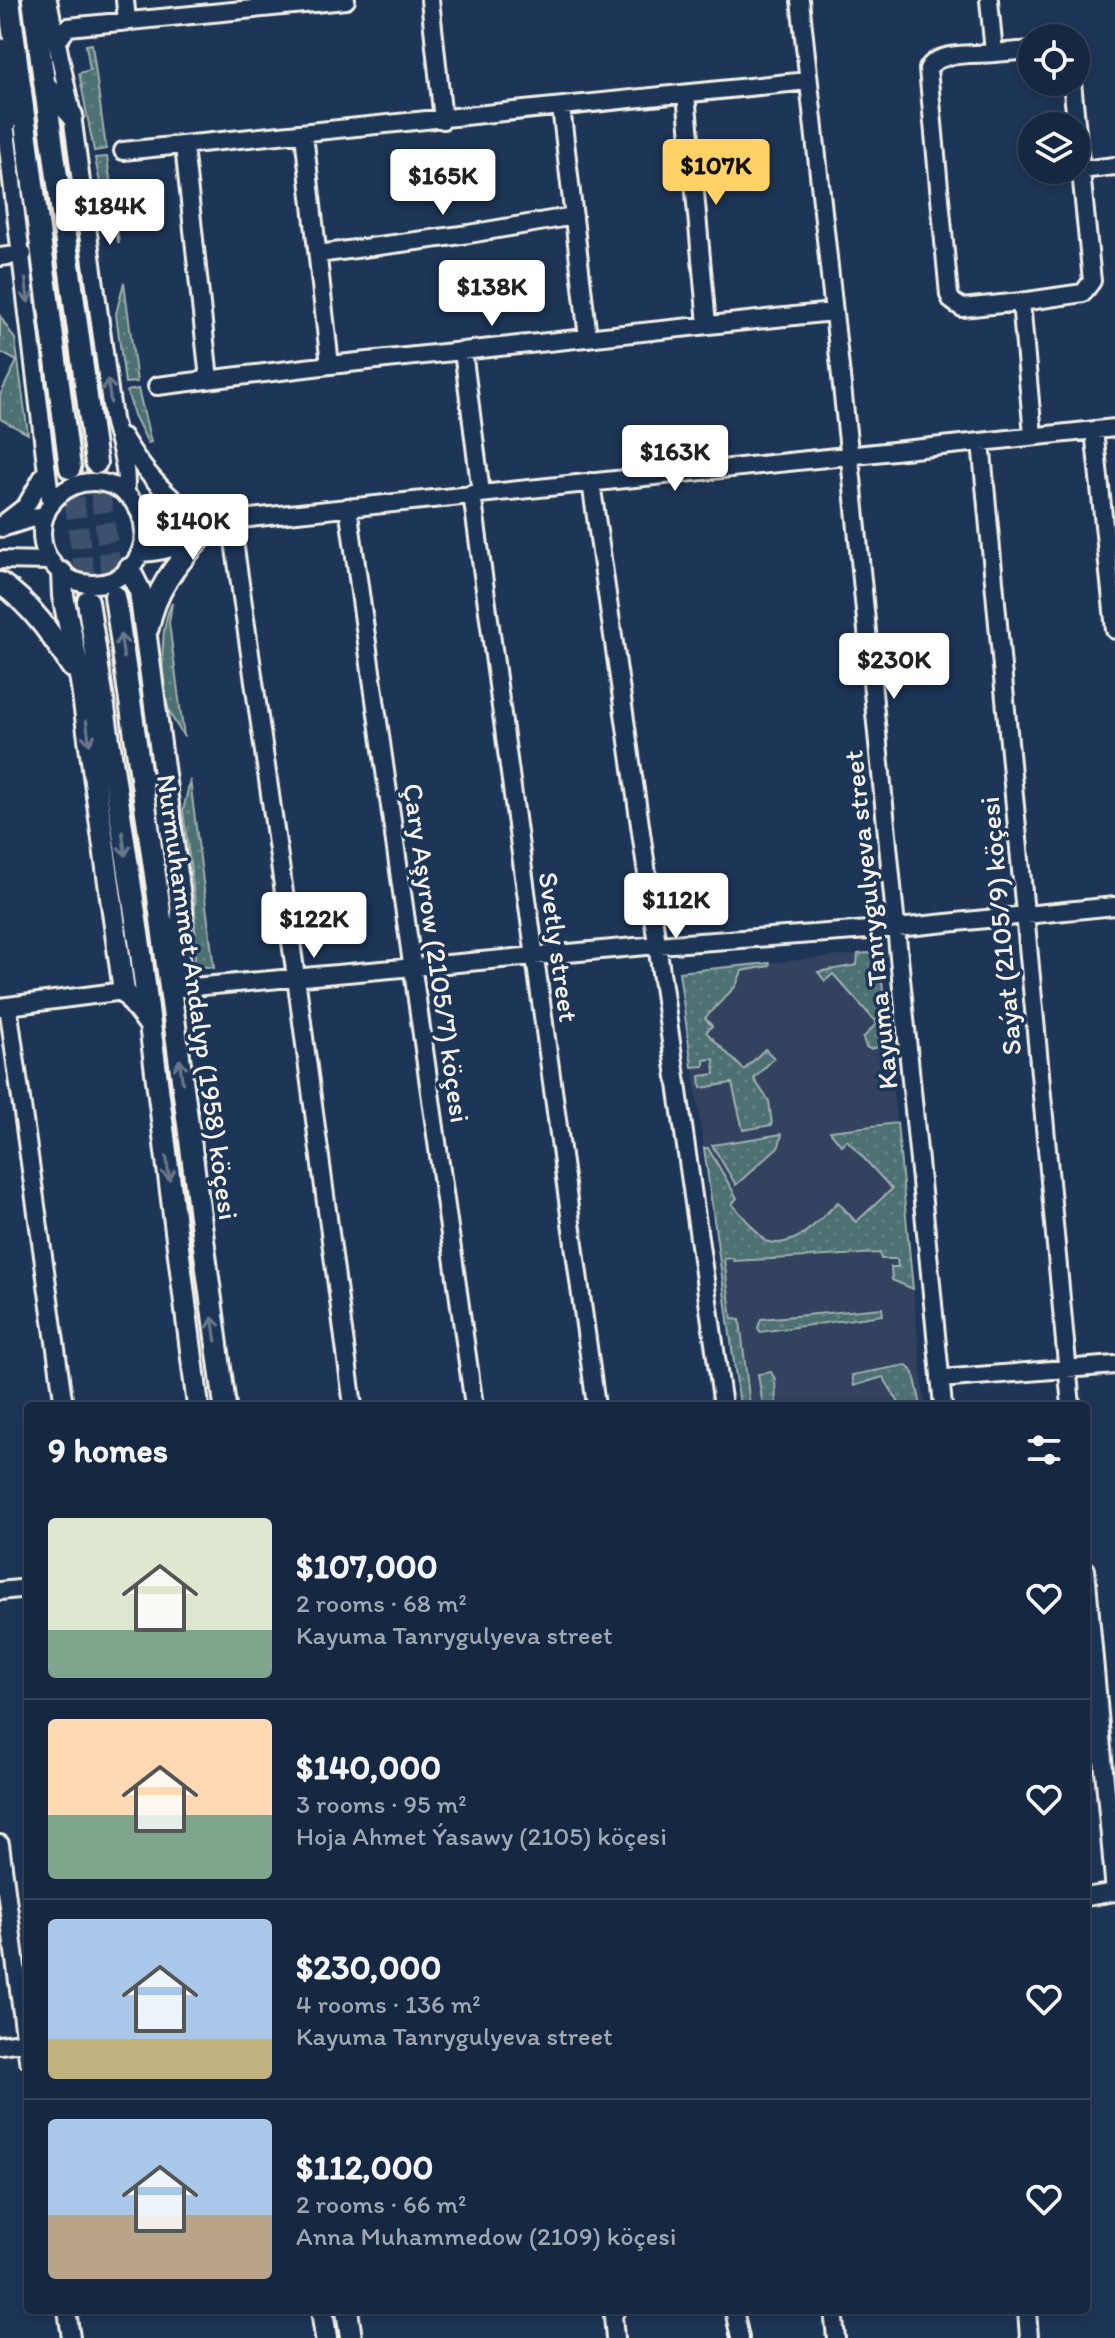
<!DOCTYPE html>
<meta charset="utf-8">
<style>
:root{--surface:#162841;--page:#1f3048;--text:#f1f3f6;--muted:#9ea6b1;--line:#35445a;--accent:#ffd166}
body{margin:0;font-family:Itim,sans-serif;background:var(--page);color:var(--text);height:100vh;display:flex;flex-direction:column;font-size:30px;white-space:nowrap}
*{box-sizing:border-box;margin:0}
p{font-size:26px;color:var(--muted)}
.icon{flex:none;width:44px;height:44px;fill:none;stroke:currentColor;stroke-width:2;stroke-linecap:round;stroke-linejoin:round}
.map{position:relative;flex:1;overflow:hidden}
.drawer{position:absolute;left:24px;top:1402px;width:1066px;height:912px;display:flex;flex-direction:column;background:var(--surface);border-radius:8px;box-shadow:0 4px 12px #0003,0 0 0 2px var(--line)}
.drawer>*{flex:none}
.fabs{position:absolute;left:1018px;top:24px;display:grid;gap:16px}
.fabs a{display:grid;place-items:center;width:72px;height:72px;border-radius:50%;background:var(--surface);box-shadow:0 4px 12px #0003,0 0 0 2px var(--line);font-size:40px}
.price{position:absolute;translate:-50% -68px;padding:0 18px;border-radius:8px;background:#fff;color:#222;font-size:26px;line-height:52px;filter:drop-shadow(0 2px 4px #0008)}
.price::after{content:'';position:absolute;left:50%;top:48px;width:24px;height:18px;margin-left:-12px;background:inherit;clip-path:polygon(0 0,100% 0,50% 100%)}
.price.current{background:var(--accent);color:#111}
ul{padding:0;list-style:none}
li{display:flex;align-items:center;gap:24px;height:200px;padding:0 24px}
li+li{border-top:2px solid var(--line)}
li span{display:grid;place-items:center;flex:none;width:224px;height:160px;border-radius:8px;color:#555}
li>.icon{margin-inline-start:auto}
span .icon{width:96px;height:96px;fill:#fffc;stroke-width:1}
li b{font-size:34px}
h2{display:flex;justify-content:space-between;align-items:center;height:96px;padding:0 24px;font-size:34px}
.map>svg:first-child{display:block}
.built{fill:#32425e}
.grass{fill:url(#grass-dots);stroke:#a0b0ad;stroke-width:2}
.lines{fill:none;stroke-linecap:round;stroke-linejoin:round}
.major-tunnel{stroke:#3d516d;stroke-width:20;stroke-dasharray:20 10;stroke-linecap:butt}
.minor-casing{stroke:#f4f1e8;stroke-width:22}
.major-casing{stroke:#f4f1e8;stroke-width:26}
.minor{stroke:#1d3557;stroke-width:16}
.major{stroke:#1d3557;stroke-width:20}
.oneway{stroke:#68778a}
.labels{text-anchor:middle;dominant-baseline:central;stroke-width:7;stroke-linejoin:round;paint-order:stroke}
.street-label{font-size:28px;fill:#f4f1e8;stroke:#1d3557}
</style>
<div class="map">
<svg width="1115" height="2338" viewBox="0 0 1115 2338">
<defs>
<pattern id="grass-dots" width="8" height="8" patternUnits="userSpaceOnUse" patternTransform="scale(2)"><rect width="8" height="8" fill="#4d7072"/><path d="M2 2h.1M6 6h.1" fill="none" stroke="#678586" stroke-width="1.8" stroke-linecap="round"/></pattern>
</defs>
<rect width="100%" height="100%" fill="#1d3557"/>
<filter id="ink" filterUnits="userSpaceOnUse"><feTurbulence type="fractalNoise" baseFrequency=".0125" numOctaves="2"/><feDisplacementMap in="SourceGraphic" scale="16" xChannelSelector="R" yChannelSelector="G"/><feConvolveMatrix kernelMatrix="1 2 1 2 8 2 1 2 1" color-interpolation-filters="sRGB"/></filter>
<g filter="url(#ink)">
<!-- built -->
<path class="built" d="M879,952L925,1406H740L679,972Z"/>
<!-- grass -->
<path class="grass" d="M92,44L106,149L94,151L79,73L90,70L86,45Z
M107,157L119,243L106,214L95,158Z
M124,282L137,382L125,383L116,314Z
M0,316L15,339L28,434L0,419V395L17,361L0,352Z
M138,389L151,442L148,443L134,415L127,391Z
M172,603L169,623L184,737C180,730 175,723 171,715C160,690 159,627 172,603Z
M190,780L214,968L200,966L195,961V901L183,811Z
M879,952L889,1045L870,1049L866,1047L863,1038L877,1023L833,974L825,981L818,972L857,965L858,954Z
M770,963L769,966L742,971L736,986L705,1018L712,1026L706,1032L744,1070L765,1049L774,1058L754,1079L769,1101L772,1125L743,1130L732,1083L701,1088L700,1076L715,1074L714,1059L704,1060V1066L692,1067L679,972Z
M897,1123L913,1289L892,1280L891,1267H898L897,1259H881L880,1253L734,1261L733,1258L724,1259L732,1319L740,1320L750,1406H740L704,1148H708L737,1198L732,1204L765,1241C795,1251 818,1221 838,1202L856,1222L892,1189L847,1140L841,1145L830,1131Z
M782,1134L779,1146L736,1185L712,1145Z
M882,1308L883,1315L760,1332L758,1328L761,1319Z
M906,1365L914,1373L921,1406H901L883,1377L854,1386L852,1375Z
M771,1372L775,1379L776,1404L763,1406L758,1374Z"/>
<g class="lines">
<!-- major-tunnel -->
<path class="major-tunnel" d="M96,463L115,596
M70,468L88,601"/>
<defs>
<path id="minor" d="M48,0L72,115L113,419C119,444 129,469 125,494
M125,0L127,21
M430,0L443,120
M800,0L852,478L943,1406
M989,0L994,53L1032,50
M56,44L68,27L346,0
M0,47L5,123L51,505
M994,53C975,55 937,51 928,69L949,295L952,301L962,308L1021,302
M686,94L707,324
M561,107L588,338
M304,134L330,365
M184,146L209,379
M123,151L808,81
M1081,170L1115,166
M318,254L469,234L574,216
M0,257L23,254
M463,351L481,493
M157,386L330,365L832,312
M1094,430L1115,630
M1033,435L1021,302L1083,293L1092,281L1072,82
M123,437C140,466 158,488 184,508
M981,442L1071,1406
M591,482L723,1406
M42 533a51 51 0 1 1 102 0a51 51 0 1 1-102 0Z
M472,494L596,1406
M135,505L184,508L231,520L1115,428
M348,507L474,1406
M231,520L296,977L353,1406
M0,526L26,506L45,473
M2,528L46,514
M140,553C174,552 202,537 231,520
M0,560L51,561
M170,989L657,945L897,928L1115,906
M8,1006L64,1406
M0,1007L124,991
M940,1379L1115,1365
M1086,1570L1115,1892
M0,1591L28,1588
M0,1844L28,2059
M1086,1897L1115,1892
M0,2045L28,2041
M67,2310L71,2338
M734,2310L740,2338
M833,2310L836,2338
M1027,2310L1029,2338
M615,2338L613,2316L616,2310"/>
<path id="major" d="M9,0L70,468
M33,0L96,463
M45,86L72,115
M5,123L21,89
M129,569L140,591L182,912L178,950L181,972
M62,573L63,596L81,681L124,991L149,1024
M0,583C32,605 52,635 72,667
M115,596L157,889L225,1406
M88,601L141,953L198,1406
M148,628C155,591 175,565 200,539
M322,2310L326,2338
M347,2310L351,2338"/>
</defs>
<!-- minor casing -->
<use href="#minor" class="minor-casing"/>
<!-- major casing -->
<use href="#major" class="major-casing"/>
<!-- minor -->
<use href="#minor" class="minor"/>
<!-- major -->
<use href="#major" class="major"/>
</g>
<!-- one-way arrows -->
<defs><path id="oneway-shaft" d="M-6 0H5M1.5-3L5.5 0L1.5 3" fill="none" stroke-width="1.6" stroke-linecap="round" stroke-linejoin="round" transform="scale(2)"/></defs>
<g class="oneway">
<use href="#oneway-shaft" transform="translate(27 291) rotate(83)"/>
<use href="#oneway-shaft" transform="translate(109 391) rotate(-98)"/>
<use href="#oneway-shaft" transform="translate(122 646) rotate(-98)"/>
<use href="#oneway-shaft" transform="translate(88 733) rotate(82)"/>
<use href="#oneway-shaft" transform="translate(124 844) rotate(82)"/>
<use href="#oneway-shaft" transform="translate(181 1071) rotate(-97)"/>
<use href="#oneway-shaft" transform="translate(168 1169) rotate(83)"/>
<use href="#oneway-shaft" transform="translate(214 1329) rotate(-98)"/>
</g>
</g>
<g class="labels">
<!-- street labels -->
<g class="street-label">
<text transform="translate(870 920) rotate(-96)">Kayuma Tanrygulyeva street</text>
<text transform="translate(1000 926) rotate(-95)">Saýat (2105/9) köçesi</text>
<text transform="translate(559 947) rotate(82)">Svetly street</text>
<text transform="translate(437 953) rotate(82)">Çary Aşyrow (2105/7) köçesi</text>
<text transform="translate(198 997) rotate(82)">Nurmuhammet Andalyp (1958) köçesi</text>
</g>
</g>
</svg>
<div class="fabs">
<a><svg class="icon" aria-label="locate" viewBox="0 0 24 24"><circle cx="12" cy="12" r="6"/><path d="M12 2v4M12 18v4M2 12h4M18 12h4"/></svg></a>
<a><svg class="icon" aria-label="layers" viewBox="0 0 24 24"><path d="M12 4l9 5-9 5-9-5zM3 14l9 5 9-5"/></svg></a>
</div>
<b class="price current" style="left:716px;top:207px">$107K</b>
<b class="price" style="left:443px;top:217px">$165K</b>
<b class="price" style="left:110px;top:247px">$184K</b>
<b class="price" style="left:492px;top:328px">$138K</b>
<b class="price" style="left:675px;top:493px">$163K</b>
<b class="price" style="left:193px;top:562px">$140K</b>
<b class="price" style="left:894px;top:701px">$230K</b>
<b class="price" style="left:676px;top:941px">$112K</b>
<b class="price" style="left:314px;top:960px">$122K</b>
<section class="drawer">
<h2>9 homes<svg class="icon" aria-label="filters" viewBox="0 0 24 24"><path d="M4 7h16M4 17h16"/><circle cx="9" cy="7" r="2"/><circle cx="15" cy="17" r="2"/></svg></h2>
<ul>
<li><span style="background:linear-gradient(#dfe7d0 70%,#7fa58c 0)"><svg class="icon" aria-label="home" viewBox="0 0 24 24"><path d="M3 11l9-7 9 7M6 9v11h12V9"/></svg></span><div><b>$107,000</b><p>2 rooms · 68 m²</p><p>Kayuma Tanrygulyeva street</p></div><svg class="icon" aria-label="heart" viewBox="0 0 24 24"><path d="M12 20l-8-8c-3-5 5-10 8-4 3-6 11-1 8 4z"/></svg></li>
<li><span style="background:linear-gradient(#ffd9b3 60%,#7fa58c 0)"><svg class="icon" aria-label="home" viewBox="0 0 24 24"><path d="M3 11l9-7 9 7M6 9v11h12V9"/></svg></span><div><b>$140,000</b><p>3 rooms · 95 m²</p><p>Hoja Ahmet Ýasawy (2105) köçesi</p></div><svg class="icon" aria-label="heart" viewBox="0 0 24 24"><path d="M12 20l-8-8c-3-5 5-10 8-4 3-6 11-1 8 4z"/></svg></li>
<li><span style="background:linear-gradient(#a9c7e8 75%,#c2b280 0)"><svg class="icon" aria-label="home" viewBox="0 0 24 24"><path d="M3 11l9-7 9 7M6 9v11h12V9"/></svg></span><div><b>$230,000</b><p>4 rooms · 136 m²</p><p>Kayuma Tanrygulyeva street</p></div><svg class="icon" aria-label="heart" viewBox="0 0 24 24"><path d="M12 20l-8-8c-3-5 5-10 8-4 3-6 11-1 8 4z"/></svg></li>
<li><span style="background:linear-gradient(#a9c7e8 60%,#b9a48a 0)"><svg class="icon" aria-label="home" viewBox="0 0 24 24"><path d="M3 11l9-7 9 7M6 9v11h12V9"/></svg></span><div><b>$112,000</b><p>2 rooms · 66 m²</p><p>Anna Muhammedow (2109) köçesi</p></div><svg class="icon" aria-label="heart" viewBox="0 0 24 24"><path d="M12 20l-8-8c-3-5 5-10 8-4 3-6 11-1 8 4z"/></svg></li>
</ul>
</section>
</div>
